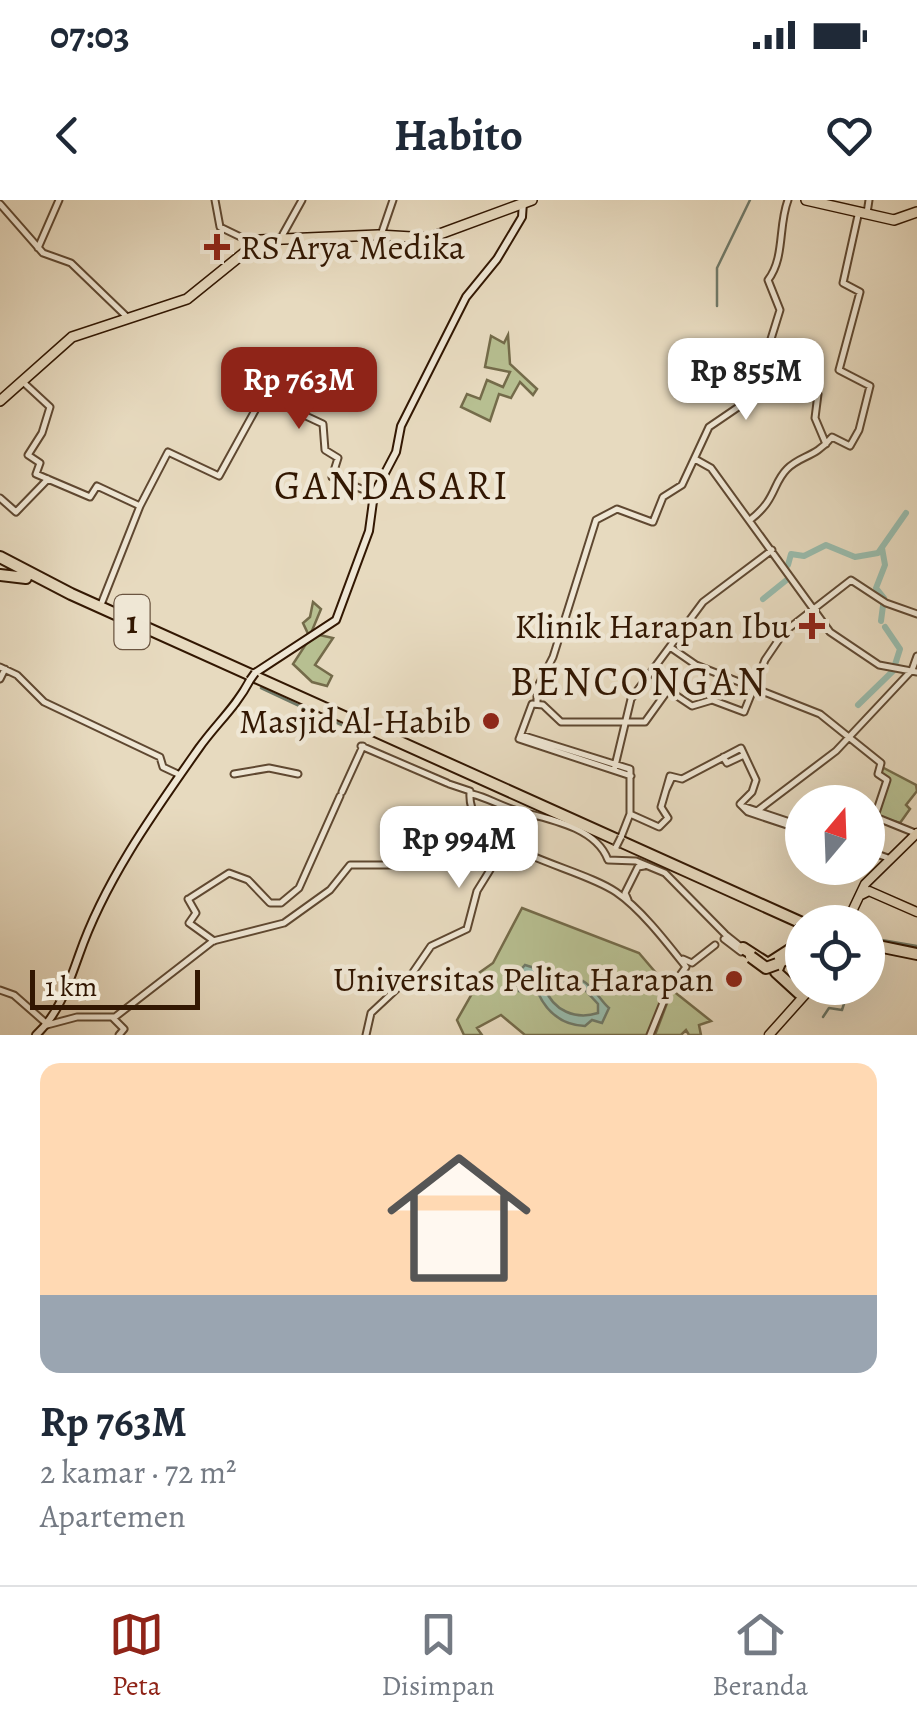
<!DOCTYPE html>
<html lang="id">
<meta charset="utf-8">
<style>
:root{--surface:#fff;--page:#f2f2f3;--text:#1f2937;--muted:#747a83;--line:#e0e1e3;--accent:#8f2418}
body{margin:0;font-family:Alegreya,serif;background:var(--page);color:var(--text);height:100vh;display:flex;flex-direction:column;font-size:38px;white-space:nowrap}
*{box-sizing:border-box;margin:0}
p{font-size:32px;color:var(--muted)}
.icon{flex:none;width:55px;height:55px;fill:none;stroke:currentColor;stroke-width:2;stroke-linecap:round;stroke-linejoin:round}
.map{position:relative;height:835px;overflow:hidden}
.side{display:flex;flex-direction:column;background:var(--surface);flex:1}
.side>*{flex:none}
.needle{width:65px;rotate:19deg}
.tools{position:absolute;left:785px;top:585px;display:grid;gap:20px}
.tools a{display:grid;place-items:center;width:100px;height:100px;border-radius:50%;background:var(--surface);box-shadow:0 10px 40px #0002;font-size:50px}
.scale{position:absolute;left:30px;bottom:25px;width:170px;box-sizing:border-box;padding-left:10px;border:5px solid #321702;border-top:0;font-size:28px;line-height:35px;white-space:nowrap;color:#321702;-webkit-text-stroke:8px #efe7d5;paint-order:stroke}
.price{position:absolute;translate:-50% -85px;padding:0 22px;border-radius:20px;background:#fff;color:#222;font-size:32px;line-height:65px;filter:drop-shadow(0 2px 5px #0008)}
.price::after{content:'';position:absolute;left:50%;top:60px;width:30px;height:22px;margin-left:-15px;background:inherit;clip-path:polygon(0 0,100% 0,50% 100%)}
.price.active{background:var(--accent);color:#fff}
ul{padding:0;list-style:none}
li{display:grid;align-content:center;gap:20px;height:530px;padding:0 40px}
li+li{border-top:2px solid var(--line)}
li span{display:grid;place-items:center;height:310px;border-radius:20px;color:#555}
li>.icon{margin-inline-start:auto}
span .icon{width:180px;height:180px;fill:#fffc;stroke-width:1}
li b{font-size:42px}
.status{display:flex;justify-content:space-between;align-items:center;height:70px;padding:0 50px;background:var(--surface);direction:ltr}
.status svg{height:28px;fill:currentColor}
header{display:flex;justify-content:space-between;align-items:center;height:130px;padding:0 40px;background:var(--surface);font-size:45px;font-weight:700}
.dock{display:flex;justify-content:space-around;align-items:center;height:140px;border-top:2px solid var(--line);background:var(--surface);font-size:28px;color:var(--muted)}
.dock a{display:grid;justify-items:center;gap:5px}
.dock .active{color:var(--accent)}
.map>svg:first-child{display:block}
.green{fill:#b7bf91;stroke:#746b4a;stroke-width:2.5}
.water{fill:#98bbac;stroke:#6f7968;stroke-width:2.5;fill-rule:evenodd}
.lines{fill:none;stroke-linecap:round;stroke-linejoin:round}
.stream{stroke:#6f7968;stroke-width:2.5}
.river{stroke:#98bbac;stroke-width:6}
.tertiary-casing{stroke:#5f4831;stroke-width:9}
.secondary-casing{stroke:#321702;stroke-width:10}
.primary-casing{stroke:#321702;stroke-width:11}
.trunk-casing{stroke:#321702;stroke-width:12}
.motorway-casing{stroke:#321702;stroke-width:14}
.tertiary{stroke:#efe7d5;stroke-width:5}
.secondary{stroke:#efe7d5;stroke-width:6}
.primary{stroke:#e7dabf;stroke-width:8}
.trunk{stroke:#e7dabf;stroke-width:9}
.motorway{stroke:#e7dabf;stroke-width:10}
.tertiary-bridge-casing{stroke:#5f4831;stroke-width:9;stroke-linecap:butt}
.secondary-bridge-casing{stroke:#321702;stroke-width:10;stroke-linecap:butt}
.motorway-bridge-casing{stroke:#321702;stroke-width:14;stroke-linecap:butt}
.tertiary-bridge{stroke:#efe7d5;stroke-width:5}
.secondary-bridge{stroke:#efe7d5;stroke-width:6}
.motorway-bridge{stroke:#e7dabf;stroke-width:10}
.poi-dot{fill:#8f2418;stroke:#efe7d5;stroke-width:4}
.labels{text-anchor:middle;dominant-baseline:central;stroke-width:9;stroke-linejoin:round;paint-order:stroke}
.shield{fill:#efe7d5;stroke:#6b5541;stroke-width:2.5}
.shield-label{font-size:32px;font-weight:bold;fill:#321702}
.poi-label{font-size:35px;fill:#321702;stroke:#efe7d5;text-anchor:end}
.quarter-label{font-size:40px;letter-spacing:2.5px;fill:#321702;stroke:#efe7d5}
</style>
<div class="status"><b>07:03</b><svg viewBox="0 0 49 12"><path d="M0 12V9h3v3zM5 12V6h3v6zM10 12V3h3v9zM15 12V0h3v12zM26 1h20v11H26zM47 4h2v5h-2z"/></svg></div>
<header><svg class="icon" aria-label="back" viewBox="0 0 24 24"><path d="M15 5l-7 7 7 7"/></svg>Habito<svg class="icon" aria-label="heart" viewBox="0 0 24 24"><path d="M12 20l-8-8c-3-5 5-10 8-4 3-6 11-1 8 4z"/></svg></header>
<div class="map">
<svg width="917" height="835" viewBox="0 0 917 835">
<rect width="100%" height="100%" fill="#e7dabf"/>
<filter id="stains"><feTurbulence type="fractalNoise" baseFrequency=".002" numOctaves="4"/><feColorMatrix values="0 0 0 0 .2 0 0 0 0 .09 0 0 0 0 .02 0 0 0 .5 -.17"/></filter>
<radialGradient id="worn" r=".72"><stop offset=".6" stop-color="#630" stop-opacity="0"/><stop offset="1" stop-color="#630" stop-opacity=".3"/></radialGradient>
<!-- green -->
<path class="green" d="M508,135L510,164L537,189L533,195L520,182L511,198L499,194L490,221L461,207L467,194L480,199L487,180L503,187L510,172L485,167L491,136L504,143Z
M313,402L321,409L311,433L333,438L315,465L332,476L327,486L312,482L293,464L310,438L303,423L310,417Z
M880,566L916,585L917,591L906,605L910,609L900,623L877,616L888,582L880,573Z
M522,708L639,753L668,787L649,835H525L501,815L477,828L482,835H464L457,820L474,790L476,775L493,763Z
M672,790L711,821L699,825L701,835H689L686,830L681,835H655Z"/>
<!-- water -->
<path class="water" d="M525,765L538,769L545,778C588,766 596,798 609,808L602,823L592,820L585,826C559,825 546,810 538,793L519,791L515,776ZM555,782L584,789L598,804V813C576,820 553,811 545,788Z"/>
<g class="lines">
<!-- stream -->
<path class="stream" d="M717,106V68L750,0
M261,488L308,510
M324,517L364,535
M870,738L917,746
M823,817L829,808L842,810L849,788"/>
<!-- river -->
<path class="river" d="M788,365L791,354L804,356L826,345L855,357L878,353L906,313
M763,399L789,378
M881,421L884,398L876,388L885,365L882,348
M858,505L893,471L900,449L885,427"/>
<defs>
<path id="tertiary" d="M215,0L220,27L253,43
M0,4L43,53L71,63L127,117
M867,13L869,0
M381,35L393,0
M282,36L302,0
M38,48L59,0
M763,172L818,194L815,218L826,244
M23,182L50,207L42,233L28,255L40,263L36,274L90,297L97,286L140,306
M695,259L711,268L830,432L879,465L917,472
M0,298L16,312L48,279
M750,320C777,299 772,284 787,269C801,255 815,258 832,237L850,246L859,230L870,186L839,170L860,92L843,83L859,11
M653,322L663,297L682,285L709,227L753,197L780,110L768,80C785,58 778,26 788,0
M102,402L140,306L168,252L219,276L263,196L323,224L325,250L338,258L332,277L374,294
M670,447L696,465L820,514L881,563L878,574L887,580L875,616
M0,467L17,475L44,502L160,557L163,567L180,575
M0,479L5,469
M537,504V488L553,457L596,320L617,309L652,322
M521,535L630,569V614L621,637
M361,546L447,583
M723,557L727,563L744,555
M614,570L631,499L703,402L772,350
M234,574L269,568L298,574
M631,576L519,539L532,504L543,505L561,522H645L668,490L692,506L712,500L744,512L765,460L784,432L851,380L886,403L917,414
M672,577L666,590L670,576L682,579L741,548L756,580L752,592L740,604
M449,584L470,591
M342,592L363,546
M470,593C466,650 577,665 616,692C641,709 667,743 686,767
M472,594C489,598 502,607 518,611C549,619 596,627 608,660L636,661L665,673L725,734
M740,604L748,612L802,630
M745,607L802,626
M757,611L836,551L912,470L917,456
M630,614L659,627L668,618L661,607L666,590
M868,614L915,633
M868,651L888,658
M190,698L229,673L248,680L270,703H281L299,688L340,596
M188,699L196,713L189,723L214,741
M628,700L625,693L638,667L644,666
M726,735L741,747
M724,739L741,752
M683,759L692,763L715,745
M405,784L431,746L467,729L477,691L490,670
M0,790L14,795L47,824
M113,818L124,829L119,835
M47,825L77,817H115L213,741L284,723L330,690L350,665H408L443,657H468L484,632
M366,835L371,813L402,784
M650,835L667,793L686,767"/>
<path id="secondary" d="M255,473L336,420L369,331L374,294L396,252L401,226L466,97L497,59L522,17L523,2
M36,835C59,814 69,783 79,755C105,680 154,612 199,548C216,524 236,507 250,480"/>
<path id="primary" d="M861,695L869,691L917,712
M847,722L865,684L917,633
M769,835L811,788"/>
<path id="trunk" d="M806,0L894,20L917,12
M0,201L72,137L187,99L260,40L378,35L429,38L532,0"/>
<path id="motorway" d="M0,357L71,394L802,723
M0,375L26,378
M868,744L917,754
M743,748L768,764L799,744
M778,763L802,752
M780,763L776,772L799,793"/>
</defs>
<!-- tertiary casing -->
<use href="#tertiary" class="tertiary-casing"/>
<!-- secondary casing -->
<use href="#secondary" class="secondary-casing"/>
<!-- primary casing -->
<use href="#primary" class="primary-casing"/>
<!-- trunk casing -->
<use href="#trunk" class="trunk-casing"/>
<!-- motorway casing -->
<use href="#motorway" class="motorway-casing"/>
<!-- tertiary -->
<use href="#tertiary" class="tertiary"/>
<!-- secondary -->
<use href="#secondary" class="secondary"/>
<!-- primary -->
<use href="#primary" class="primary"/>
<!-- trunk -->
<use href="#trunk" class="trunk"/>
<!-- motorway -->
<use href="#motorway" class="motorway"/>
<defs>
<path id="tertiary-bridge" d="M616,647L621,637"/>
<path id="secondary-bridge" d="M250,480L255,473"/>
<path id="motorway-bridge" d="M799,744L802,725
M751,757L766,768L777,764"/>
</defs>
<!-- tertiary-bridge casing -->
<use href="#tertiary-bridge" class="tertiary-bridge-casing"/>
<!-- secondary-bridge casing -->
<use href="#secondary-bridge" class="secondary-bridge-casing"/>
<!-- motorway-bridge casing -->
<use href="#motorway-bridge" class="motorway-bridge-casing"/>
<!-- tertiary-bridge -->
<use href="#tertiary-bridge" class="tertiary-bridge"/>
<!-- secondary-bridge -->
<use href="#secondary-bridge" class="secondary-bridge"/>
<!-- motorway-bridge -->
<use href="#motorway-bridge" class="motorway-bridge"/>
</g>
<!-- markers -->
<g class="poi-dot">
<path d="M212 32h10v10h10v10h-10v10h-10v-10h-10v-10h10z"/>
<path d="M807 411h10v10h10v10h-10v10h-10v-10h-10v-10h10z"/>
<circle cx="491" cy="521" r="10"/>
<circle cx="734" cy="779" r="10"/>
</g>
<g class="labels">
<!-- shield labels -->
<rect class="shield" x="114.5" y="395" width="35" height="54" rx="8"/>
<g class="shield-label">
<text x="132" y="422">1</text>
</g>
<!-- poi labels -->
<g class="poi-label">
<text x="240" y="47" text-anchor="start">RS Arya Medika</text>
<text x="790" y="426">Klinik Harapan Ibu</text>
<text x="471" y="521">Masjid Al-Habib</text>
<text x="714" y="779">Universitas Pelita Harapan</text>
</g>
<!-- quarter labels -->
<g class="quarter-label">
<text x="392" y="285">GANDASARI</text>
<text x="639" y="481">BENCONGAN</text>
</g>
</g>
<rect width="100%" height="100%" filter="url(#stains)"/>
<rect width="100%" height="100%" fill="url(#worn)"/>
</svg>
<div class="tools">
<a><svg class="needle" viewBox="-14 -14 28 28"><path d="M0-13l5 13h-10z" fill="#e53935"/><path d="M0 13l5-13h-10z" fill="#747a83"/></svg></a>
<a><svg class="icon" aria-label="locate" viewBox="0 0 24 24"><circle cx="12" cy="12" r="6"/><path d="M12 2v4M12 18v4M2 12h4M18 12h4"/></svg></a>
</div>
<div class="scale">1 km</div>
<b class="price" style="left:746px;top:223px">Rp 855M</b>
<b class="price active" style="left:299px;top:232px">Rp 763M</b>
<b class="price" style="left:459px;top:691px">Rp 994M</b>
</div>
<section class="side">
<ul>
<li><span style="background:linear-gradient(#ffd9b3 75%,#9aa5b1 0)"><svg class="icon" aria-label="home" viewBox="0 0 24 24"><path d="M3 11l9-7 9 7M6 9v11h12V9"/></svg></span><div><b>Rp 763M</b><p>2 kamar · 72 m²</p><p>Apartemen</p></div></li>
</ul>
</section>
<nav class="dock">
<a class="active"><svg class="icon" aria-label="map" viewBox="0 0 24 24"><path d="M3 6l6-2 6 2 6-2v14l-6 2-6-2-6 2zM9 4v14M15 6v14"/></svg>Peta</a>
<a><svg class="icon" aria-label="saved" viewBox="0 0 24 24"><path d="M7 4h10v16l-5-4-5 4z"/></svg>Disimpan</a>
<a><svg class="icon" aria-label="home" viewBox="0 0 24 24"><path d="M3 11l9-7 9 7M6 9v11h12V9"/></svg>Beranda</a>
</nav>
